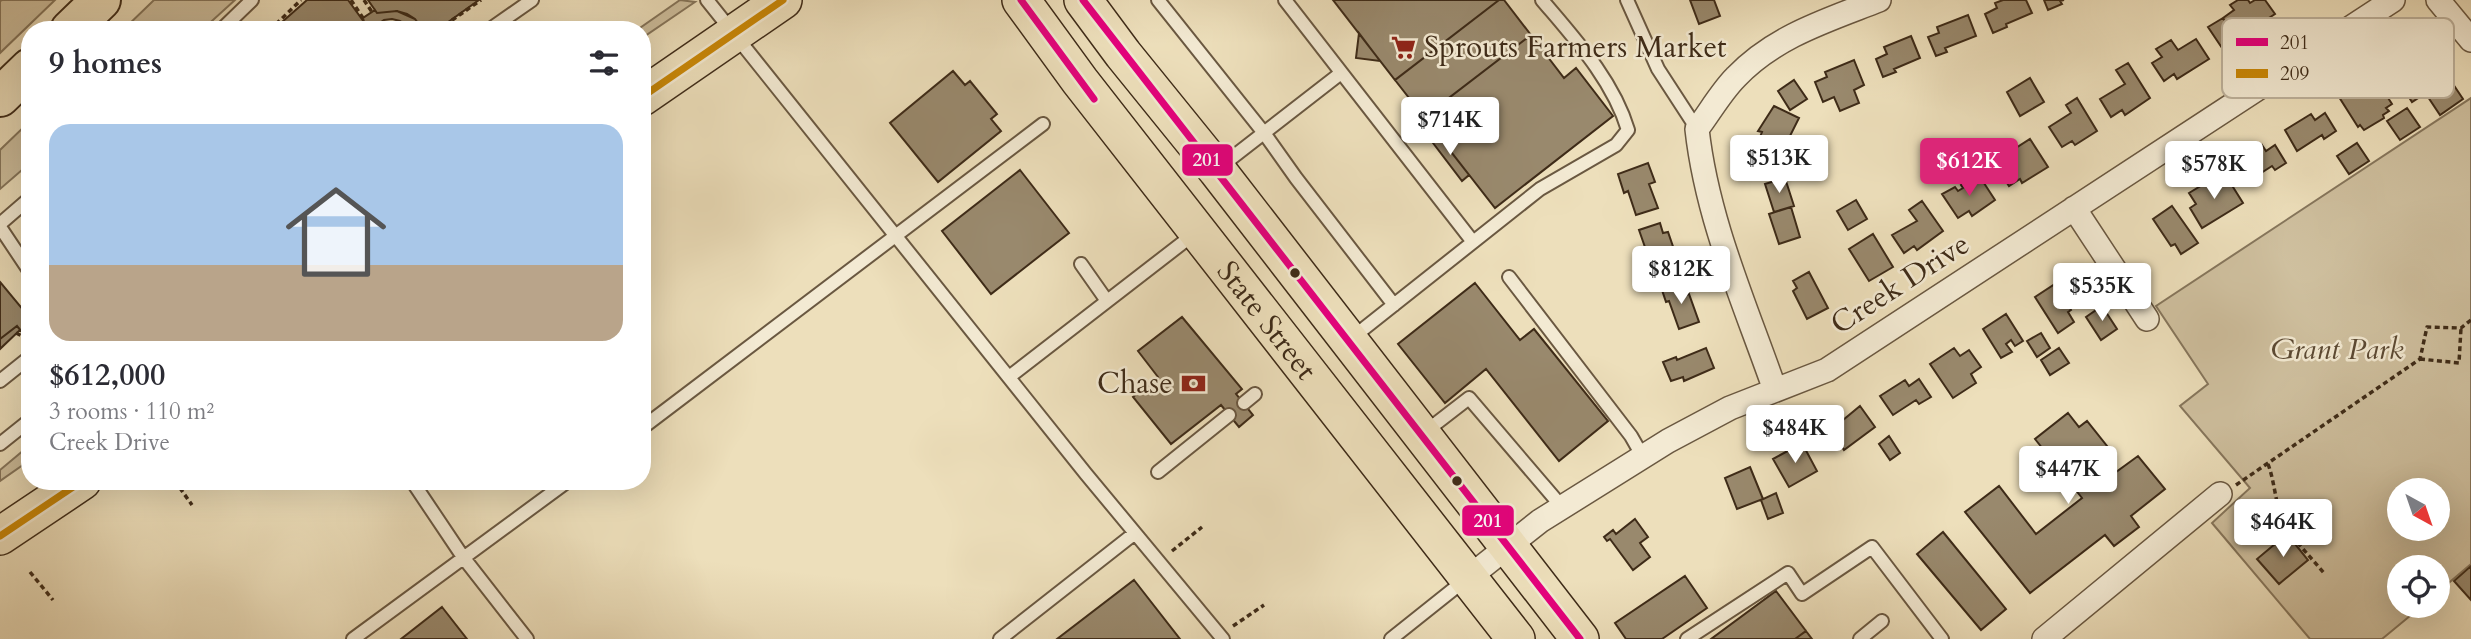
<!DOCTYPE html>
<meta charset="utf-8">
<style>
:root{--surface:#fff;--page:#f7f7f7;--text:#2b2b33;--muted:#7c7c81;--line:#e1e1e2;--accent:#db2777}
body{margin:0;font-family:Cardo,serif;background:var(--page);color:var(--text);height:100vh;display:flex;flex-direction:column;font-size:26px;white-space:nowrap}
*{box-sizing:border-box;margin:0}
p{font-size:23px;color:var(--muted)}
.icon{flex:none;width:38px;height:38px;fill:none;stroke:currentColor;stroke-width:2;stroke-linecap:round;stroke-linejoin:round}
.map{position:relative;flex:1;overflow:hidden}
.drawer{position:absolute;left:21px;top:21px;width:630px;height:469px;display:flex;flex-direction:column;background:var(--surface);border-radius:28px;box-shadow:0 7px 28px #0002}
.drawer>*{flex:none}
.needle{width:46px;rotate:140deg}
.buttons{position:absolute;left:2387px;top:478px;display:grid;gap:14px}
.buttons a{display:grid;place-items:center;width:63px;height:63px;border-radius:50%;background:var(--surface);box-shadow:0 7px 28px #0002;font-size:35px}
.price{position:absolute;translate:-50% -60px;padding:0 16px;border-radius:7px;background:#fff;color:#222;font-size:23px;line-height:46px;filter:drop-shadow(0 2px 4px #0008)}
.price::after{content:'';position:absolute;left:50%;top:42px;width:21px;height:16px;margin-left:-10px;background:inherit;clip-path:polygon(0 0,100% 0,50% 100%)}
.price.current{background:var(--accent);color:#fff}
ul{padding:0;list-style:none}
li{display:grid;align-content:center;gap:14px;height:371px;padding:0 28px}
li+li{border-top:2px solid var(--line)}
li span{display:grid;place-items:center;height:217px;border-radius:21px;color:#555}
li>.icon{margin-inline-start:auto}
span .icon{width:126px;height:126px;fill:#fffc;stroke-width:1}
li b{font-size:30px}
h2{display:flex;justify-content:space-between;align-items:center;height:84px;padding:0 28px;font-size:30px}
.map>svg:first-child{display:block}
.green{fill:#cfc09f;stroke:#86765c;stroke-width:2;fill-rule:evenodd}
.building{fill:#99896d;stroke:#3e2b18;stroke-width:2}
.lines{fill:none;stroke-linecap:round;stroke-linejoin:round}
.lane-casing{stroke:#6a5841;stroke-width:16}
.street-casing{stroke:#6a5841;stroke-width:26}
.primary-casing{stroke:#3e2b18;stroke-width:40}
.highway-casing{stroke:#3e2b18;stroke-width:42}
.path{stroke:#3e2b18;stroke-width:3.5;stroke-dasharray:5 3.5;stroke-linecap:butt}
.lane{stroke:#f3ead3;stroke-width:12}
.street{stroke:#f3ead3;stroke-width:23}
.primary{stroke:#eddfbb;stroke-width:37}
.highway{stroke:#eddfbb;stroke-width:38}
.bus-1-casing{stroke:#f3ead3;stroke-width:12}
.bus-2-casing{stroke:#f3ead3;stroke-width:12}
.bus-1{stroke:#e5007d;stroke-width:7}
.bus-2{stroke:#c98706;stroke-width:7}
.bus-dot{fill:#3e2b18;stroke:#f3ead3;stroke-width:2.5}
.labels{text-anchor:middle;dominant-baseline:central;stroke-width:5;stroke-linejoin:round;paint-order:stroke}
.poi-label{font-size:30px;fill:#3e2b18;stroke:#f3ead3;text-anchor:start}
.street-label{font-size:30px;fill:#3e2b18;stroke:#f3ead3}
.park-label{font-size:30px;font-style:italic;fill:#5b4933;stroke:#f3ead3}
.key{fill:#f3ead3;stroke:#bdb19b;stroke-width:2}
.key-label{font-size:19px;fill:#3e2b18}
.line-badge{stroke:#f3ead3;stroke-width:2.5}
.badge-label{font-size:19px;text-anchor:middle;font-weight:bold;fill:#fff}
</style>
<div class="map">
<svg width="2471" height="639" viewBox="0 0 2471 639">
<rect width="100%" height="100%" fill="#eddfbb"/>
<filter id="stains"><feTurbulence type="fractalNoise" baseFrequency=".00286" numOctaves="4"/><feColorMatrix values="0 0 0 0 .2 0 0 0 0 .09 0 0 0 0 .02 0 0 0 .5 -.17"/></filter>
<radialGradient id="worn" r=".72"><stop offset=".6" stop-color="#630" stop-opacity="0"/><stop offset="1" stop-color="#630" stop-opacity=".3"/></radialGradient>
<!-- green -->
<path class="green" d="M2,0H55L0,53V1Z
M154,0H235L202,30H123Z
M680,0L695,2L642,38V30H637Z
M2471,98V564L2438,592V567H2399V606H2422L2382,639H2310L2212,523L2250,488L2180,406L2208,384L2156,306ZM2399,490H2438V528H2399Z
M30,121V163L0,189V150Z
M30,445V460L0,481V470Z"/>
<!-- building -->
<path class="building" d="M307,0H348L364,22L358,30H273Z
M368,0H479L437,30H423L415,19L397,11L377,13Z
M1333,0H1499L1395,80Z
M1499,0H1504L1531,35L1424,117L1395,80Z
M1690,0H1714L1720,16L1699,24Z
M2003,0H2026L2032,13L2006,24L2007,27L1993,33L1985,14L1997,8L1995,3Z
M2044,0H2064L2060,1L2062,4L2048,10Z
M2238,0H2248L2250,3L2255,0H2265L2275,14L2247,32L2245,28L2234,35L2223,18L2234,10L2230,5Z
M375,10L377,13L397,11L407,14L415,19L423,30H413L400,21L392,19L384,20L370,30H358L364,22L363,18Z
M1968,15L1976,36L1945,48L1947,52L1936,56L1928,37L1939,33L1937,27Z
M2223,18L2237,39L2222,48L2208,27Z
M1359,33L1380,61L1356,58Z
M1531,35L1564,78L1576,68L1613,116L1495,208L1424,117Z
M1911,36L1920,58L1894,69L1896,72L1883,77L1876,59L1887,54L1884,47Z
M2196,39L2209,59L2177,79L2174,74L2164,81L2152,63L2162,57L2156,49L2171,40L2178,50Z
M2421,42L2439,70L2422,81L2429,91L2412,102L2405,91L2400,94L2388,75L2394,71L2386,59L2405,46L2408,51Z
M1854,60L1864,85L1854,90L1859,103L1840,111L1834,97L1823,102L1815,82L1827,77L1825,72Z
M2128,63L2150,98L2125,115L2122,110L2111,117L2100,99L2125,84L2116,70Z
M953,71L965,85L970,81L997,114L991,119L1001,131L938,182L890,123Z
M2030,78L2044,102L2020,116L2007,92Z
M1794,80L1807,99L1790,110L1778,91Z
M2451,81L2463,99L2440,115L2428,97Z
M2363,82L2369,90L2379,84L2392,104L2386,108L2389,111L2383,115L2384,118L2364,130L2360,125L2358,127L2339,97Z
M2077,98L2097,131L2075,145L2072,141L2062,147L2049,127L2071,113L2066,105Z
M1774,106L1799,118L1778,160L1759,150L1765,139L1760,137L1762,132L1758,131Z
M2407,108L2420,127L2400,140L2387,121Z
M2325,113L2336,131L2324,139L2322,135L2297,151L2285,130L2311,114L2315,120Z
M1437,134L1469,175L1462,181L1430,139Z
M2030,139L2048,167L2022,183L2020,179L2009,186L1994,162Z
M2357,143L2369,161L2349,174L2337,156Z
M2262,145L2266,151L2275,145L2286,163L2275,170L2272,166L2250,180L2238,161Z
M1648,163L1655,182L1649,184L1658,208L1636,215L1628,191L1624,193L1618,174Z
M1020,170L1069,233L991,294L942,231Z
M1785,178L1794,206L1774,212L1765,184Z
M2214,178L2218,185L2228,179L2243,203L2202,228L2190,208L2196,204L2189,193Z
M1970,179L1974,185L1982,180L1995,200L1972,216L1969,211L1958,218L1942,194L1955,187L1958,191L1963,188L1961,185Z
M1856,200L1867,219L1848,230L1837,211Z
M1922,201L1943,231L1917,250L1914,246L1904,253L1892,235L1917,221L1909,210Z
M2172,206L2198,243L2181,254L2175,244L2171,246L2153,219Z
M1791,207L1800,237L1779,244L1769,214Z
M1660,223L1663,233L1668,232L1679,264L1654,273L1639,230Z
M1873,234L1893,267L1869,281L1849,249Z
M1809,272L1828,308L1807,319L1793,291L1797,288L1793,281Z
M0,282L30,318V334L26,337L17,326L0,339Z
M1475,283L1520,340L1534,329L1608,421L1559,461L1486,369L1445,403L1398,344Z
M1681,283L1685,295L1689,294L1699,322L1679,329L1669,301L1666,302L1662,290Z
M2055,284L2071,310L2068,312L2074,322L2058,333L2035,297Z
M2102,306L2117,329L2101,340L2086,317Z
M2006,314L2023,341L2015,346L2011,340L2006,344L2012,352L2001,358L1983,329Z
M1182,317L1242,389L1236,394L1253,415L1239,427L1221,405L1171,444L1133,397L1158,377L1138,351Z
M17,326L20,330L0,349V339Z
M2041,333L2050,348L2037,357L2027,341Z
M1706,348L1714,368L1684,381L1683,377L1671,381L1663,362L1676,357L1677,360Z
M1954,348L1960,356L1969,350L1981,367L1971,374L1976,383L1953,398L1930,364Z
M2059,348L2069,363L2050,375L2041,360Z
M1919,379L1931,397L1919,404L1916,400L1893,415L1880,396L1905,380L1909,386Z
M1860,406L1875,427L1844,450L1831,430Z
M2068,413L2079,427L2087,421L2115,456L2108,461L2116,472L2138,456L2165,489L2131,516L2139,527L2114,546L2105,535L2030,593L1965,512L1999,486L2036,534L2082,498L2035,439Z
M1889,436L1900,453L1890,460L1879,444Z
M1802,443L1817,471L1789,487L1773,459Z
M1750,467L1763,499L1737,509L1725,478Z
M1776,493L1783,513L1768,519L1761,500Z
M1635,519L1648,537L1640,543L1650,557L1633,570L1610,539L1607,541L1604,537L1613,530L1616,534Z
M1943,532L2006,609L1981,630L1917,554Z
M2287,534L2308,560L2279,584L2257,559Z
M2471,566V600L2454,581Z
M1685,576L1707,608L1662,639H1626L1615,623Z
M1134,580L1180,639H1057Z
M1776,591L1806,631L1795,639H1711Z
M442,607L467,639H401Z
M1806,631L1812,639H1795Z"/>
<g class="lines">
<defs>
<path id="lane" d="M707,0L1086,474L1223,639
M1158,0L1264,133L1296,178L1394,305
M1285,0L1473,242
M1627,0L1658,69L1697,129
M221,30L252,0
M489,30L532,0
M1220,167L1341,73
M0,224L30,198
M0,227L30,272
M1081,264L1107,301
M1509,277L1631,436L1643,457
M1352,338L1540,189L1616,145L1628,130C1613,80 1575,39 1542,0
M1009,377L1194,234
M0,381L30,357
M1244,403L1255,394
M642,428L1043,124
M1425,432L1469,398L1562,507
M0,444L30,420
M1158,472L1229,415
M412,481L463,557L527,639
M353,639L568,481
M1000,639L1135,533
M1391,639L1465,580
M1687,639L1788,573L1802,594L1872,547L1942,639
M1860,639L1882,621"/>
<path id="street" d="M2438,0L2471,40
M2074,208L2147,319
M1775,390C1745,304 1707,220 1697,129C1710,112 1721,92 1736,77C1775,36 1828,20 1879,0
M1468,578L1540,521L1668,441L1730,408L1827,370L2393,0
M2044,639L2220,494"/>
<g id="primary">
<path id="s1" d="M1021,0L1080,81L1516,639"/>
<path d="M1083,0L1123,54L1217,170L1580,639"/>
<path d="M642,97L783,0"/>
<path d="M0,536L82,481"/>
</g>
<path id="highway" d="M70,30L101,0
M0,97L30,68"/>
</defs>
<!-- lane casing -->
<use href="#lane" class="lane-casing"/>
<!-- street casing -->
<use href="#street" class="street-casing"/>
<!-- primary casing -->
<use href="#primary" class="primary-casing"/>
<!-- highway casing -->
<use href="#highway" class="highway-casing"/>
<!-- path -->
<path class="path" d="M351,0L363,18
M364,0L372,12
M371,29V30
M270,30L301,0
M378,30L391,26L401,30
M438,30L481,0
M16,333L30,340
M2420,359L2459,363L2461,328
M2268,464C2274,480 2275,498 2280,513C2289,536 2308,554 2324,573
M175,481L192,505
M2236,485L2420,359L2427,327L2461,328L2471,320
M1172,551L1202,527
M30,572L53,600
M1233,626L1264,605"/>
<!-- lane -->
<use href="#lane" class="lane"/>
<!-- street -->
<use href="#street" class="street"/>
<!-- primary -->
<use href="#primary" class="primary"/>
<!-- highway -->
<use href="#highway" class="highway"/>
<defs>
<path id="bus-1" d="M1021,0L1094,99
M1083,0L1580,639"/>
<path id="bus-2" d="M642,97L783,0
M0,536L82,481"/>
</defs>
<!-- bus-1 casing -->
<use href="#bus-1" class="bus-1-casing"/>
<!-- bus-2 casing -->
<use href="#bus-2" class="bus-2-casing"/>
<!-- bus-1 -->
<use href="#bus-1" class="bus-1"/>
<!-- bus-2 -->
<use href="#bus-2" class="bus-2"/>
</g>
<!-- icons -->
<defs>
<symbol id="supermarket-bare" viewBox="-9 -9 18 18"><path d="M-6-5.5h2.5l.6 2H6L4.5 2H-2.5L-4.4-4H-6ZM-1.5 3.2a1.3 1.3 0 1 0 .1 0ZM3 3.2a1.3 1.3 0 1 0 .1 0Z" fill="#8f2418" stroke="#f3ead3" stroke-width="2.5" paint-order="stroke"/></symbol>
<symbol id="bank-bare" viewBox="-9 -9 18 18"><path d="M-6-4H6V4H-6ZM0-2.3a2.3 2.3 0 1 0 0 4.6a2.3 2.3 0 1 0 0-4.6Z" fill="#8f2418" stroke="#f3ead3" stroke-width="2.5" paint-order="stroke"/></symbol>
</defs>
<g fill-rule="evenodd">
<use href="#supermarket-bare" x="1386" y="30" width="35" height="35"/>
<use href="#bank-bare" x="1176" y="366" width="35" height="35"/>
</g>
<!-- markers -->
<g class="bus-dot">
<circle cx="1295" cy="273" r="6"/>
<circle cx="1457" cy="481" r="6"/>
</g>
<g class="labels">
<!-- poi labels -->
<g class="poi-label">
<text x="1424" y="47">Sprouts Farmers Market</text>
<text x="1173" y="383" text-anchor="end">Chase</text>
</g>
<!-- street labels -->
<g class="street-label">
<text transform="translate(1900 284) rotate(-33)">Creek Drive</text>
<text stroke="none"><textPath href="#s1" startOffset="404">State Street</textPath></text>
</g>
<!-- park labels -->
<g class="park-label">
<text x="2337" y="349">Grant Park</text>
</g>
</g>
<!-- legend -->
<rect x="2222" y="18" width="232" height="80" rx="10" class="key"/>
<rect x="2236" y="38" width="32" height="8" fill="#e5007d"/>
<rect x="2236" y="69" width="32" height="9" fill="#c98706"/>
<g class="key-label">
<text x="2280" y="49">201</text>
<text x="2280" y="80">209</text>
</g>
<g class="line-badge">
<rect x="1181" y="143" width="53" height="34" rx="7" fill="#e5007d"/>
<rect x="1461" y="504" width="54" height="33" rx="7" fill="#e5007d"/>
</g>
<g class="badge-label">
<text x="1207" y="166">201</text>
<text x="1488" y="527">201</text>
</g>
<rect width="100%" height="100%" filter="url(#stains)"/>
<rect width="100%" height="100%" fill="url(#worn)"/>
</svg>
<div class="buttons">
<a><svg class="needle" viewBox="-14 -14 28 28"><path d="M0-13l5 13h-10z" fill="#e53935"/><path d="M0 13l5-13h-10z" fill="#7c7c81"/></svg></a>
<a><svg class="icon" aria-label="locate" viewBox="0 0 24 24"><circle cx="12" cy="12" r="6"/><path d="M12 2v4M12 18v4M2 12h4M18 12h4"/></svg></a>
</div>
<b class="price" style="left:1450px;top:157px">$714K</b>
<b class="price" style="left:1779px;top:195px">$513K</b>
<b class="price current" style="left:1969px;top:198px">$612K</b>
<b class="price" style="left:2214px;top:201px">$578K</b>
<b class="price" style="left:1681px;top:306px">$812K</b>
<b class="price" style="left:2102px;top:323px">$535K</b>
<b class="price" style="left:1795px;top:465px">$484K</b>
<b class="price" style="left:2068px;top:506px">$447K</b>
<b class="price" style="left:2283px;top:559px">$464K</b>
<section class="drawer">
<h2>9 homes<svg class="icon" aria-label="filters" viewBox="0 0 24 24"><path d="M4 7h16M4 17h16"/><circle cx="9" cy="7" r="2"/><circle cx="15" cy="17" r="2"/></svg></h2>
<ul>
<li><span style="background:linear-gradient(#a9c7e8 65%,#b9a48a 0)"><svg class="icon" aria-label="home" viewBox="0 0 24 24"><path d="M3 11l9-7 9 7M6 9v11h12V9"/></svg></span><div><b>$612,000</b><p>3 rooms · 110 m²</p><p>Creek Drive</p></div></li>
</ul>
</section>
</div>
